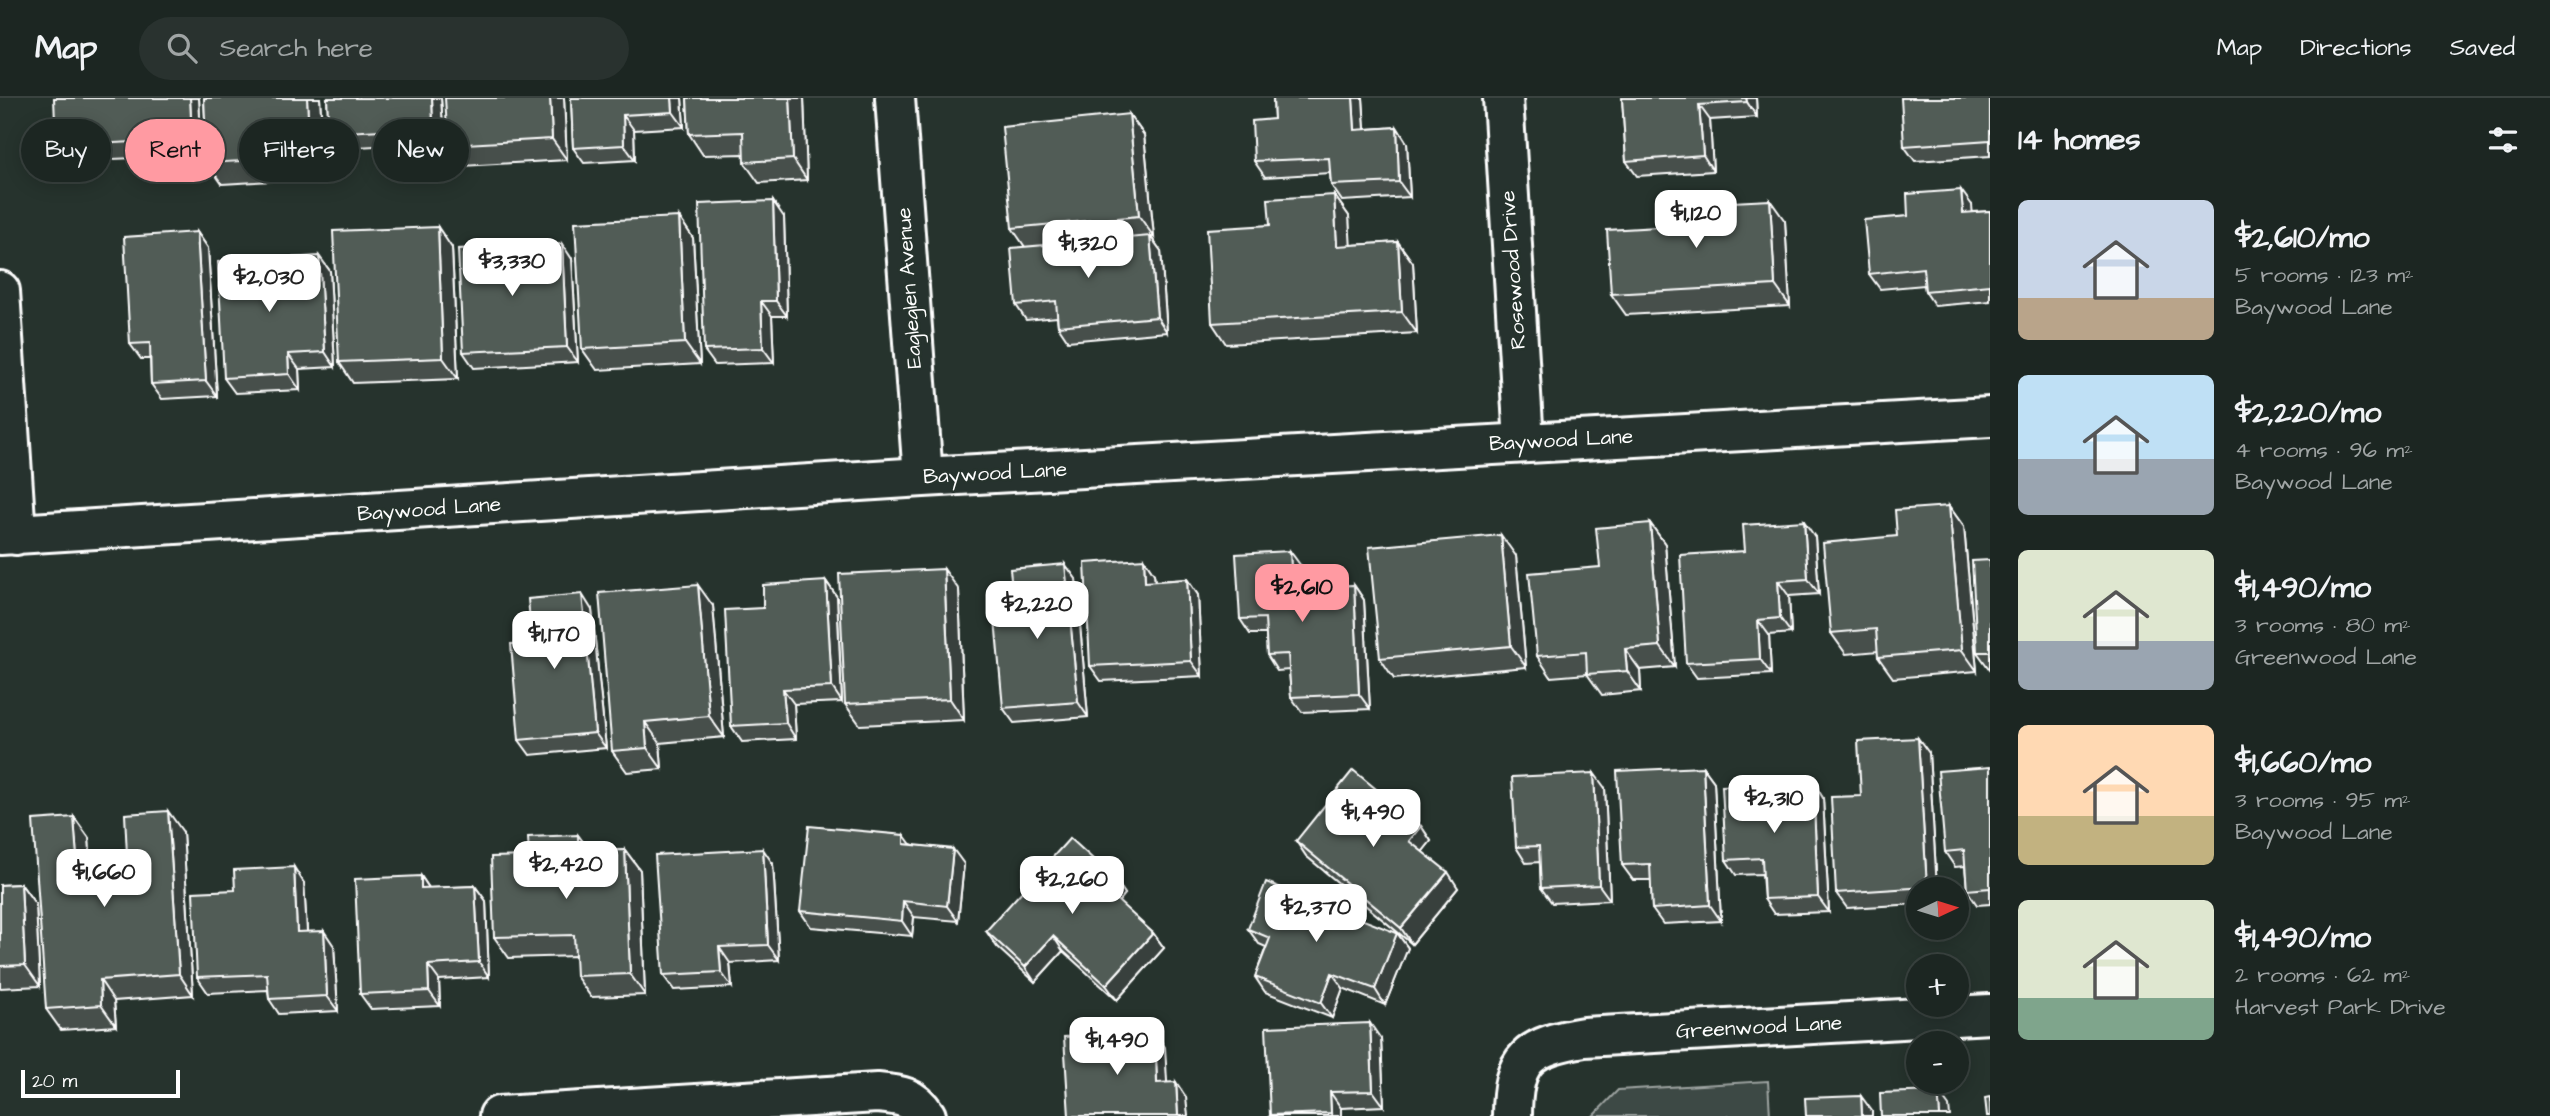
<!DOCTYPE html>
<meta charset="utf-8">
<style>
:root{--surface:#1c2622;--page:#29322f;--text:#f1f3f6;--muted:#a0a5a5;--line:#3a4340;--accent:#ff9aa2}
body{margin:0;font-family:"Architects Daughter",sans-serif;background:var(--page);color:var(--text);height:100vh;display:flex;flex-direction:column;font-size:26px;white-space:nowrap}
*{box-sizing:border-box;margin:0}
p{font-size:23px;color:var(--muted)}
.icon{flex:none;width:38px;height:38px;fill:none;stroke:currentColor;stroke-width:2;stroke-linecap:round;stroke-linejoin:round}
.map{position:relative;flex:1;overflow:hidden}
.panel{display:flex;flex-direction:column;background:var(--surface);width:560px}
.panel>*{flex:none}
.banner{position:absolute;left:21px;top:21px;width:665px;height:63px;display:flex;gap:14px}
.needle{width:46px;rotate:86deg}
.buttons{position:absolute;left:1906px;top:779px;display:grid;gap:14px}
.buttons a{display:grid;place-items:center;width:63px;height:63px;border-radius:50%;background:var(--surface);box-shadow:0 4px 18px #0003,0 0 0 2px var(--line);font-size:35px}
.scale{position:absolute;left:21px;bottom:18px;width:159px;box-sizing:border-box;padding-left:7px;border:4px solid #fff;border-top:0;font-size:19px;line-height:24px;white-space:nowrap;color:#fff;-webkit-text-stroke:5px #26332d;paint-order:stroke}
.price{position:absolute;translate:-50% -60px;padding:0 16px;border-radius:14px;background:#fff;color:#222;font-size:23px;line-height:46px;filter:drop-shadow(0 2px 4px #0008)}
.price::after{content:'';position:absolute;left:50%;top:42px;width:21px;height:16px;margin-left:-10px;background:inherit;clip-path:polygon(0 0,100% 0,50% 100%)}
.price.selected{background:var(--accent);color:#111}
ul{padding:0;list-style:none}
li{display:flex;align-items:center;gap:21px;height:175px;padding:0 28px}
li span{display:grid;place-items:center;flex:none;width:196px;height:140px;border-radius:10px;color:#555}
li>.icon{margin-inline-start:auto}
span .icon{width:84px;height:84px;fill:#fffc;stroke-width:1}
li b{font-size:30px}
h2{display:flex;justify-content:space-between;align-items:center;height:84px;padding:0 28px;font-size:30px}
.pill{padding:0 24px;border-radius:32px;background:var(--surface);box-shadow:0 4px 18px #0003,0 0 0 2px var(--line);font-size:24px;line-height:63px}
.pill.selected{background:var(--accent);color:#111}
header{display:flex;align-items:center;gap:42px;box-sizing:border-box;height:98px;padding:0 35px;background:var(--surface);border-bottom:2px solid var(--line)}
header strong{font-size:33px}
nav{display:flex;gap:38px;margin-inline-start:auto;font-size:24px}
.search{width:490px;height:63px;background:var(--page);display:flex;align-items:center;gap:18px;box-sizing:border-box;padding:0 24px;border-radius:38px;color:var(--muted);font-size:26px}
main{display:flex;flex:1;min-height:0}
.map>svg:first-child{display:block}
.green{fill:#3e4944;stroke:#9ea4a2;stroke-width:2}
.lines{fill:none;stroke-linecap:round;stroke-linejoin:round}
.street-casing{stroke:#fff;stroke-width:44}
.street{stroke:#26332d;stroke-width:38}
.wall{fill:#464f4b;stroke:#fff;stroke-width:2}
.shaded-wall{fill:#39403d;stroke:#fff;stroke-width:2}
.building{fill:#515c57;stroke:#fff;stroke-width:2}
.labels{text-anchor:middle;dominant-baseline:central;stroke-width:5;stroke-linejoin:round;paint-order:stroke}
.street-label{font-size:21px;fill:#fff;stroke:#26332d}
</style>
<header>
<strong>Map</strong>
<div class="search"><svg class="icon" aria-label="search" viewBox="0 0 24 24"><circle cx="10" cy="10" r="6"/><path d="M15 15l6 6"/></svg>Search here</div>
<nav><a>Map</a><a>Directions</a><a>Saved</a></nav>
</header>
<main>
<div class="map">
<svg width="1990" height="1018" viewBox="0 0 1990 1018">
<rect width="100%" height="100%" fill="#26332d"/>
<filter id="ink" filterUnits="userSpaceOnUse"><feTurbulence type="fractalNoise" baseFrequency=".0143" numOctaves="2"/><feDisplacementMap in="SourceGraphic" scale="14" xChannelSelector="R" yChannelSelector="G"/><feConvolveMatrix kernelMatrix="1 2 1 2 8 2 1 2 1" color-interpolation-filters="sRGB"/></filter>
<g filter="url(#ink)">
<!-- green -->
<path class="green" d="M1768,983L1770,1018H1593L1618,992Z"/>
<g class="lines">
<defs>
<path id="street" d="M895,0L923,379
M1503,0L1524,344
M0,193L16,437
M0,437L923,379L1990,319
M499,1018L877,995C900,997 913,998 926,1018
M1512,1018C1512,959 1529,948 1584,939L1990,916"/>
</defs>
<!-- street casing -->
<use href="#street" class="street-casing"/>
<!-- street -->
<use href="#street" class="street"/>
</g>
<!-- wall -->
<path class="wall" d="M199,0L202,57L67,63L56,48Z
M204,0H320L325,80L222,86L207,65Z
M327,0H441L444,44L340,50L329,35Z
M564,0L567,62L462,68L448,47Z
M571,0H682L684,29L634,32L635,62L584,65L573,50Z
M687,0H804L807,82L759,85L744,64V56L703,57L689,36Z
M1273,0H1363L1365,31L1397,29L1407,45L1410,99L1342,103L1331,87L1330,75L1265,79L1254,63L1274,21Z
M1622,0H1756L1757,19L1710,22L1713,73L1637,78L1626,63Z
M1990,0V58L1915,63L1904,48Z
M1129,16L1144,37L1154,139H1151L1161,153L1167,234L1068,243L1058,228L1057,219L1026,222L1016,207L1025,149L1012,130Z
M1334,97L1349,118L1350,147L1398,144L1413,165L1417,235L1226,246L1212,225L1270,127Z
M1972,107V114L1990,113V203L1935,208L1925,193L1924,187L1880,191L1869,176L1908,118Z
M679,119L693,140L700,266L597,272L582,251Z
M784,119L787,218H772L774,265L715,267L704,252Z
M1785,123L1790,208L1626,217L1611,196Z
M197,134L208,150L217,298L162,301L151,286L150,261H141L130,246Z
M452,150L458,281L353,285L339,264Z
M319,158L330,173L335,269L299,271L300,292L235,295L224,280Z
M572,161L578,264L474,270L463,254Z
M1949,408L1964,429L1977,573L1893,580L1878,559V553L1846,556L1831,535L1897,438Z
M1650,425L1665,446L1675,569L1640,572L1641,593L1602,597L1587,576L1551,579L1537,558L1600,469Z
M1815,439L1819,496L1789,498L1791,535L1769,537L1771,576L1697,580L1686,565L1745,453Z
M1516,458L1526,569L1394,581L1380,560Z
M1144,461L1154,476L1155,483L1187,481L1198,497L1202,578L1101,583L1090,568Z
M1990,462V572L1977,554Z
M1065,466L1076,481L1088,619L1014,625L1003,610L1015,519Z
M1301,468L1302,490L1354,487L1364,502L1370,611L1302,614L1291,599L1289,572L1277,573L1267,557L1266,536H1250L1240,521Z
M826,483L837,499L842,604L794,606L796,641L742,644L731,628L763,510Z
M959,492L964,622L860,627L845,606Z
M713,508L724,639L660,645L662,671L627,674L612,653Z
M592,512L606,650L530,657L519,642Z
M1929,655L1937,791H1918V806L1847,810L1836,795Z
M1703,669L1714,684L1721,823L1663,826L1652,811L1651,782H1633L1622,767Z
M1990,669V806L1977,807L1967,792L1965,768L1955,769L1945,754Z
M1813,684L1823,700L1829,814L1774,816L1764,801L1762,776L1736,777L1726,762Z
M1605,690L1610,802L1552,805L1541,790L1540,764L1526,765L1516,749Z
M74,719L89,740L90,759L127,757L183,734L193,897L114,903L116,928L61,932L46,911Z
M1421,728L1431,743L1422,754L1458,790L1412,846L1306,758L1296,743Z
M578,737L590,753L625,752L640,772L645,897L591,899L576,878V858L509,860L494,839L529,758Z
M911,746L964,766L958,823L914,819L912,838L811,829L800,813Z
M773,766L779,862L730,865L732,889L674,892L663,877Z
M421,778L429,790L475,788L486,803L489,879L439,882L440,908L371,911L360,896Z
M1115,781L1125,796L1118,804L1153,835L1164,850L1117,902L1063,853L1035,884L997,849L986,833Z
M304,785L307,833L334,848L338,913L279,916L269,901L268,892L208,895L197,879L235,792Z
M21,786L36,807L40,888L0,890V787Z
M1248,831L1397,835L1408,850L1385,907L1343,890L1332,920L1265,894L1255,879L1266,849L1259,846Z
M1381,941L1384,1008L1341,1010V1018H1270Z"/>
<!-- shaded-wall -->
<path class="shaded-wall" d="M190,0H199L202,57L192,41Z
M307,0H320L325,80L310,59Z
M432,0H441L444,44L433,29Z
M550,0H564L567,62L552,41Z
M672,0H682L684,29L673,14Z
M790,0H804L807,82L793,61Z
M1353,0H1363L1366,47L1355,32Z
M1746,0H1756L1757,19L1747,4Z
M1699,7L1710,22L1713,73L1703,57Z
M1129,16L1144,37L1154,139L1139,118Z
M623,17L634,32L635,62L624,47Z
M1397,29L1407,45L1410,99L1399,84Z
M1961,92L1972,107L1974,130L1963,115Z
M1334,97L1349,118L1352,169L1337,148Z
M1770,102L1785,123L1790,208L1775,187Z
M773,103L784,119L787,218L776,203Z
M679,119L693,140L700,266L685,245Z
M438,129L452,150L458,281L443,260Z
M197,134L208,150L217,298L206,283Z
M1150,138L1161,153L1167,234L1157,219Z
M1398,144L1413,165L1417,235L1402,214Z
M562,146L572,161L578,264L567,249Z
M319,158L330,173L335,269L325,254Z
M761,203L772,218L774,265L763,250Z
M288,256L299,271L300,292L289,276Z
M1949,408L1964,429L1977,573L1962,552Z
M1804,423L1815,439L1819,496L1808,481Z
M1650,425L1665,446L1675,569L1660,548Z
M1501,437L1516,458L1526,569L1511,548Z
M1290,453L1301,468L1303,506L1292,491Z
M1144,461L1154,476L1156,499L1145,484Z
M1065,466L1076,481L1088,619L1078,604Z
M944,471L959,492L964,622L950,601Z
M1187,481L1198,497L1202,578L1191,563Z
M826,483L837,499L842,604L832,589Z
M1778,483L1789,498L1791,535L1780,520Z
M698,487L713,508L724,639L709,618Z
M1354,487L1364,502L1370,611L1359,596Z
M582,496L592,512L606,650L595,635Z
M1758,522L1769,537L1771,576L1760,561Z
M1625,551L1640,572L1641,593L1627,573Z
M783,591L794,606L796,641L786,625Z
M645,624L660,645L662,671L647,650Z
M1918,640L1929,655L1937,791H1928L1927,789Z
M1703,669L1714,684L1721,823L1710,807Z
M1594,675L1605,690L1610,802L1599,787Z
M1813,684L1823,700L1829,814L1818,799Z
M168,713L183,734L193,897L179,876Z
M74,719L89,740L92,781L77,760Z
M1421,728L1431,743L1419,758L1409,743Z
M578,737L593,757L578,753Z
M904,737L915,752L904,746Z
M763,751L773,766L779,862L768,847Z
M953,751L964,766L958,823L947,808Z
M625,752L640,772L645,897L630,876Z
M294,769L304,785L308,849L297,834Z
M1448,774L1458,790L1412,846L1401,830Z
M421,778L431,793L421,790Z
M1115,781L1125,796L1116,807L1105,791Z
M21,786L36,807L40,888L25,867Z
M475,788L486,803L489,879L479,864Z
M903,803L914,819L912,838L902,823Z
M324,833L334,848L338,913L327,898Z
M1153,835L1164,850L1117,902L1106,887Z
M1397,835L1408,850L1385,907L1375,891Z
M1053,838L1063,853L1035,884L1025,869Z
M719,849L730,865L732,889L721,874Z
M428,867L439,882L440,908L429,893Z
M1332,875L1343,890L1332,920L1321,905Z
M100,882L114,903L116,928L101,907Z
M1370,925L1381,941L1384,1008L1373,993Z
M1155,934L1165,949L1168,1000L1157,985Z
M1176,984L1186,999L1188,1018H1178Z
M1938,993L1949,1008L1950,1018H1940Z
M1330,994L1341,1010V1018H1332L1331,1015Z
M1861,998L1872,1013V1018H1862Z"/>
<!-- building -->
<path class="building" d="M54,0H190L192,41L56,48Z
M204,0H307L310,59L207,65Z
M327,0H432L433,29L329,35Z
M445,0H550L552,41L448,47Z
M571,0H672L673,14L623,17L624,47L573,50Z
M687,0H790L793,61L744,64L743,34L689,36Z
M1273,0H1353L1355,32L1397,29L1399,84L1331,87L1329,60L1254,63L1252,23L1274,21Z
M1622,0H1746L1747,4L1699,7L1703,57L1626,63Z
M1901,0H1990V42L1904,48Z
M1129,16L1139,118L1012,130L1002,29Z
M1961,92L1963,115L1990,113V187L1925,193L1923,170L1869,176L1864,122L1908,118L1907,96Z
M1334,97L1337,148L1398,144L1402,214L1212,225L1207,131L1270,127L1268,101Z
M1770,102L1775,187L1611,196L1607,132L1675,128L1674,107Z
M773,103L776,203H761L763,250L704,252L699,106Z
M679,119L685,245L582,251L575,124Z
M438,129L443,260L339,264L333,133Z
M197,134L206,283L151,286L150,245L130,246L124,139Z
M1150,138L1157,219L1058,228L1056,203L1016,207L1011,150Z
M562,146L567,249L463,254L458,151Z
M319,158L325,254L288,256L289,276L224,280L218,164Z
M1949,408L1962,552L1878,559L1876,531L1831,535L1823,445L1897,438L1895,412Z
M1804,423L1808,481L1778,483L1780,520L1758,522L1760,561L1686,565L1680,457L1745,453L1743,427Z
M1650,425L1660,548L1625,551L1627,573L1587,576L1586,554L1537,558L1529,475L1600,469L1596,430Z
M1501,437L1511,548L1380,560L1369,449Z
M1290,453L1292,491L1354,487L1359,596L1291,599L1288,556L1267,557L1265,520L1240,521L1236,456Z
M1144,461L1145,484L1187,481L1191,563L1090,568L1085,465Z
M1990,462V554H1977L1972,463Z
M1065,466L1078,604L1003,610L995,521L1015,519L1010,471Z
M944,471L950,601L845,606L839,476Z
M826,483L832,589L783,591L786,625L731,628L725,512L763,510V487Z
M698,487L709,618L645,624L647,650L612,653L599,495Z
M582,496L595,635L519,642L511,546L532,545L528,501Z
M1918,640L1927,789L1836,795L1831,699L1861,698L1858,643Z
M1703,669L1710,807L1652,811L1650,766L1622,767L1617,673Z
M1990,669V790L1967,792L1964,752L1945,754L1938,673Z
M1353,672L1421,728L1409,743L1448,774L1401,830L1296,743Z
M1594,675L1599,787L1541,790L1539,748L1516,749L1512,679Z
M1813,684L1818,799L1764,801L1762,760L1726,762L1722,688Z
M168,713L179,876L100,882L101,907L46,911L33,722L74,719L77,760L127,757L125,716Z
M809,728L904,737V746L953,751L947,808L903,803L902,823L800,813Z
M578,737V753L625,752L630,876L576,878L574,837L494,839L491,759L529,758L528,739Z
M1070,740L1115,781L1105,791L1153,835L1106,887L1053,838L1025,869L986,833Z
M763,751L768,847L719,849L721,874L663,877L655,757Z
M294,769L297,834L324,833L327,898L269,901L267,876L197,879L193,794L235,792L234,772Z
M421,778V790L475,788L479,864L428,867L429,893L360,896L355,781Z
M1266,784L1397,835L1375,891L1332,875L1321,905L1255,879L1270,840L1248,831Z
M21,786L25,867L0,868V787Z
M1370,925L1373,993L1330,994L1331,1015L1270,1017L1266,929Z
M1155,934L1157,985L1176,984L1178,1018H1069L1064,939Z
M1938,993L1940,1018H1881L1880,995Z
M1861,998L1862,1018H1806L1805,1000Z
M1990,999V1018H1987L1985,1000Z"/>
</g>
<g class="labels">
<!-- street labels -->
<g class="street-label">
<text transform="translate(1513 172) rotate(-94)">Rosewood Drive</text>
<text transform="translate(909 190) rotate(-94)">Eagleglen Avenue</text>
<text transform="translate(1561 342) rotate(-3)">Baywood Lane</text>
<text transform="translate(995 375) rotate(-3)">Baywood Lane</text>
<text transform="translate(429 411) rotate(-4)">Baywood Lane</text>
<text transform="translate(1759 929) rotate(-3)">Greenwood Lane</text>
</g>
</g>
</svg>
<div class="buttons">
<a><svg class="needle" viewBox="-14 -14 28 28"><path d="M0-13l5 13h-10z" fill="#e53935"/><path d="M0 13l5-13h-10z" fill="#a0a5a5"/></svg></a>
<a>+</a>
<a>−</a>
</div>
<div class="scale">20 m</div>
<b class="price" style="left:1696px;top:152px">$1,120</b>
<b class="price" style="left:1088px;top:182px">$1,320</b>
<b class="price" style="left:512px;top:200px">$3,330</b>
<b class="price" style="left:269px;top:216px">$2,030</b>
<b class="price selected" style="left:1302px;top:526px">$2,610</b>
<b class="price" style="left:1037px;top:543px">$2,220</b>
<b class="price" style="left:554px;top:573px">$1,170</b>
<b class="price" style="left:1774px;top:737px">$2,310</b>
<b class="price" style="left:1373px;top:751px">$1,490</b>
<b class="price" style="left:566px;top:803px">$2,420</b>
<b class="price" style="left:104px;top:811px">$1,660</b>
<b class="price" style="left:1072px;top:818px">$2,260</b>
<b class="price" style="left:1316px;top:846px">$2,370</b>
<b class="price" style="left:1117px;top:979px">$1,490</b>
<div class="banner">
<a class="pill">Buy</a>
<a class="pill selected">Rent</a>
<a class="pill">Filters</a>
<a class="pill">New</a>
</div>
</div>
<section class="panel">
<h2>14 homes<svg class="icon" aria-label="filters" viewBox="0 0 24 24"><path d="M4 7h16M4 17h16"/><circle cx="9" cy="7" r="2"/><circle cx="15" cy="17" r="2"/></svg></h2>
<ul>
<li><span style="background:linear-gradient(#c9d6e8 70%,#b9a48a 0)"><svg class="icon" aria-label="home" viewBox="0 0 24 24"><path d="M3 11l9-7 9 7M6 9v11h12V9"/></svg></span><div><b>$2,610/mo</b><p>5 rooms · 123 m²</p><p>Baywood Lane</p></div></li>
<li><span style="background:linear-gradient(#bfe0f5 60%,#9aa5b1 0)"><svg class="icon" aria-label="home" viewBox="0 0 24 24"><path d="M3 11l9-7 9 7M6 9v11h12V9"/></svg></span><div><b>$2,220/mo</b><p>4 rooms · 96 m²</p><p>Baywood Lane</p></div></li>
<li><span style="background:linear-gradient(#dfe7d0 65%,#9aa5b1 0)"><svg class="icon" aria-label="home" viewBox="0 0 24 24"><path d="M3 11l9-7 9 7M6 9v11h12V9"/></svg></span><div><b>$1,490/mo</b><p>3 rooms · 80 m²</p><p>Greenwood Lane</p></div></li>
<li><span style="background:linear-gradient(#ffd9b3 65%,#c2b280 0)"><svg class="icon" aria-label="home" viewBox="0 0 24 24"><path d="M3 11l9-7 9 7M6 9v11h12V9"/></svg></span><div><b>$1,660/mo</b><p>3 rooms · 95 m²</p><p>Baywood Lane</p></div></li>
<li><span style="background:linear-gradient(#dfe7d0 70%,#7fa58c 0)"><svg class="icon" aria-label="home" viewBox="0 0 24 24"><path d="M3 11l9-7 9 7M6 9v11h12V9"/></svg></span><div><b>$1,490/mo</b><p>2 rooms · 62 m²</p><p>Harvest Park Drive</p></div></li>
</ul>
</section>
</main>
